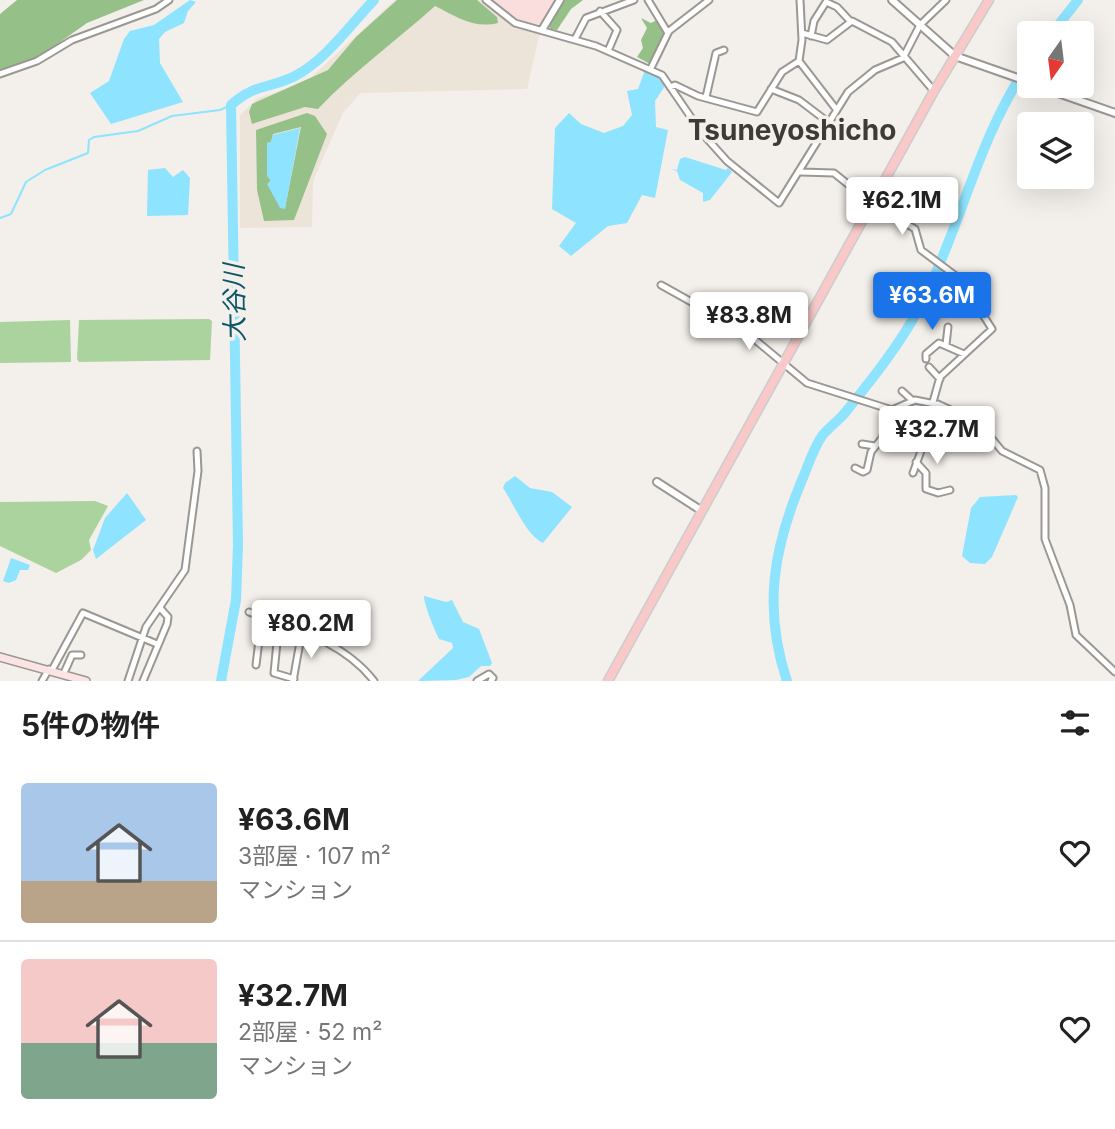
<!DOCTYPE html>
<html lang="ja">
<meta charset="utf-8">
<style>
:root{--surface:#fff;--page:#f6f6f6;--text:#222;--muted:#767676;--line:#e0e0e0;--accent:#1a73e8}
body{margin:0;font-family:Inter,"Noto Sans JP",sans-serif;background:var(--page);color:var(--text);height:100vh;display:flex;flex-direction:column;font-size:26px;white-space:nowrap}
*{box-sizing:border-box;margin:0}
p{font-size:23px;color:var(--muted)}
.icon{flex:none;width:38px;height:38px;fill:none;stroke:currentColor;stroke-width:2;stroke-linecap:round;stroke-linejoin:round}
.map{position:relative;height:681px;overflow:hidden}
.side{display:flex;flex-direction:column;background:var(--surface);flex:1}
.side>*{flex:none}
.needle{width:46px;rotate:194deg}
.fabs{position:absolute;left:1017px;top:21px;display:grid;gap:14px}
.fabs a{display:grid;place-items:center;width:77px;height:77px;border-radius:7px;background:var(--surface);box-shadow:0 7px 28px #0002;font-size:35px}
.price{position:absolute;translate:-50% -60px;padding:0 16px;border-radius:7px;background:#fff;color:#222;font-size:23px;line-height:46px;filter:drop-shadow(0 2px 4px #0008)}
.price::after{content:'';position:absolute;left:50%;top:42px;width:21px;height:16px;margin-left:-10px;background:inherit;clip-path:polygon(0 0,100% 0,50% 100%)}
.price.selected{background:var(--accent);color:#fff}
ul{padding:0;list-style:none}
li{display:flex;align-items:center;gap:21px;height:175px;padding:0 21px}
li+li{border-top:2px solid var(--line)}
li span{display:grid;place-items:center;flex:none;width:196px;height:140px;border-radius:7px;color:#555}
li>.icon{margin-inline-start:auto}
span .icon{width:84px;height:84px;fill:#fffc;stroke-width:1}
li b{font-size:30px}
h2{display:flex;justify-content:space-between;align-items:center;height:84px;padding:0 21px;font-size:30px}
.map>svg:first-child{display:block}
.built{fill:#ede4d9}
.industrial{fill:#f9dedd}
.green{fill:#abd39e}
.forest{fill:#95c088;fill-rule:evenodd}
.water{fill:#8ee3fe}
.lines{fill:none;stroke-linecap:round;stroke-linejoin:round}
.stream{stroke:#8ee3fe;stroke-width:2}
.river{stroke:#8ee3fe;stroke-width:10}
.minor-casing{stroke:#9b9792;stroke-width:9}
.tertiary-casing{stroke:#9b9792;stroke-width:10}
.secondary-casing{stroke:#9b9792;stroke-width:10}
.primary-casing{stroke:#cdcccc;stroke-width:11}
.minor{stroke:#fff;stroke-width:5}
.tertiary{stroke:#fff;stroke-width:6}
.secondary{stroke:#fbe4e3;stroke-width:7}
.primary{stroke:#f8c9c8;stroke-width:8}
.labels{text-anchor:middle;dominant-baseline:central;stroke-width:7;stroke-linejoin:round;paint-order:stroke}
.water-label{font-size:26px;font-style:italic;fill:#0b5567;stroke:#f3efea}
.quarter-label{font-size:28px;font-weight:bold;fill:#3e3b37;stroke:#f3efea}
</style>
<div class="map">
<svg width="1115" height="681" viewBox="0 0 1115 681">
<rect width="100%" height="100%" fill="#f3efea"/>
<!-- built -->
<path class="built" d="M395,0H481L512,25L540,32L527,89L360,93L343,113L313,181L312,227L240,228V115L258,98L305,83Z"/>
<!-- industrial -->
<path class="industrial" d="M487,0H557L540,25L514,19Z"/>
<!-- green -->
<path class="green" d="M209,319L212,321L210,360L79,362L77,359L79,320Z
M70,320L71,362L0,363V322Z
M95,501L108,506L89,540L91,550L81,560L56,573L0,546V502Z"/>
<!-- forest -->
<path class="forest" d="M17,0H144L87,23L36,59L0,74V14Z
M397,0H477L497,17L498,23C474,29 457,17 435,6C396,41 354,71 318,109L305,107L252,124L249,112L252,104L328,70L356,37Z
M564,0H583L571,9L557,30L551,29L548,25Z
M641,18L651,23L657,20L664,34L650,64L637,57L643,48L641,40L647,28Z
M307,113L315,116L327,134L294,220L264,221L257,190L256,130ZM301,127L285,208L268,184L271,180L267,175V143L271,142L273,134Z"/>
<!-- water -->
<path class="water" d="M190,0L196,2L188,11L184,23L165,32L159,39L160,63L183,102L111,124L90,93L109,81L124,39L130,31L154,25Z
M645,70L660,78L665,86L655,101L656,127L668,130L655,198L642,195L627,223L608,226L571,256L559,246L576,223L552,209L555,128L569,113L581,124L604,133L623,126L632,115L627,91L638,89Z
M300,128L285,209L280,208L267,184L271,181L267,176V143L271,142L273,135Z
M685,157L726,170L728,168L732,172L710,200L703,202V193L680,180L677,171L670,169L677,170L680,159Z
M165,168L173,177L183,170L190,178L188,215L147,216L148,170Z
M515,476L530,488L552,492L572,507L543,543C526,535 514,504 503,488L505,483Z
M127,493L146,520L96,559L93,550L105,518Z
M1016,495L1018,497L992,557L985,564L970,563L962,556L971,508L980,497Z
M11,558L30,565L28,570H20L16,580L9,583L3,581Z
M424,596L446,602L452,600L463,622L479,629L492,663L490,666H481L469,677L456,680L418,681L453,648L452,643L439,639C435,631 424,605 424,596Z"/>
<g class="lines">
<!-- stream -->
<path class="stream" d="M0,218L11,214L26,182L45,170L88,153L89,140L94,137L138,131L172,116L220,110L231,105"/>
<!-- river -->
<path class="river" d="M1052,33L1078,0
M221,681L236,600L238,545L231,105C256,83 269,89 295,76C326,60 350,25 374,0
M787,681C763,609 773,549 802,480C808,466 813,449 822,436C828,428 837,422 844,414C873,378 902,342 923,301C962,223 979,135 1029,64"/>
<defs>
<path id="minor" d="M486,0L515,23L596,46L662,75L701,132L727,161L779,203L848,92L875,70L903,58L920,25L946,0
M648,0L668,33
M600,11L617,30L608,51
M802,33L827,40L852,21L892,42L934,91
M811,36L814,21L826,2L837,7L851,22
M575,39L586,18L634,0
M799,61L802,40L800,0
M651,68L669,31L709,0
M0,74L37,61L72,40L156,9L169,0
M670,87L675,85L698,96L757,112L782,72L799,61L836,109
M771,89L799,100L828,122
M706,97L716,53L724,50
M801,172L834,173L865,198L915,229L921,250L960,279L992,329L940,377L933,402
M661,285L747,333L807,383L892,410L915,400L940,405L979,423L1002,451L1040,470L1045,488V539L1070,605L1076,635L1115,672
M946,345L948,327
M926,359V354L939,343L964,354
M929,367L940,379
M902,391L913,401
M862,444L875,446
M916,462L926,473V489L938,493L950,490
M855,468L863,472L867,470L871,452L882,438L892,410
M913,473L938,404
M249,612C294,629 343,641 374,681
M279,622L274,673L294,679
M256,665L262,616
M52,670L83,613L157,644
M64,673L72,655H81
M42,681L49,669
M128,681L146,627L185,570L198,471L197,451
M143,681L167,624L168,617L160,608
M293,681L302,631
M477,681L489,674L493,678L491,681"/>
<path id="tertiary" d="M892,0L955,56L1029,82
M542,30L560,0
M1038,86L1115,113
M657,482L702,511"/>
<path id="secondary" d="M0,657L86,681"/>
<path id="primary" d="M608,681L934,91L989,0"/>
</defs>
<!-- minor casing -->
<use href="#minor" class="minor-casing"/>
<!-- tertiary casing -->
<use href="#tertiary" class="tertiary-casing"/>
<!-- secondary casing -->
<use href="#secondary" class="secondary-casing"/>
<!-- primary casing -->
<use href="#primary" class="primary-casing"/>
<!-- minor -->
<use href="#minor" class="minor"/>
<!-- tertiary -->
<use href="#tertiary" class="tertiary"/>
<!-- secondary -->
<use href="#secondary" class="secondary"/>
<!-- primary -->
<use href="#primary" class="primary"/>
</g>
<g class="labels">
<!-- water labels -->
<g class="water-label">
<text transform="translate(234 303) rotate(-91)">大谷川</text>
</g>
<!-- quarter labels -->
<g class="quarter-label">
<text x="792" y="130">Tsuneyoshicho</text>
</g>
</g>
</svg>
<div class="fabs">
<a><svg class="needle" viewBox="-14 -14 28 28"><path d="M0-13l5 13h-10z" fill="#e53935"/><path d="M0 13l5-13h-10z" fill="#767676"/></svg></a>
<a><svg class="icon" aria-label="layers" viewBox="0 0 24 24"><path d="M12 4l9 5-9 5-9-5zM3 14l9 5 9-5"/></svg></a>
</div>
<b class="price" style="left:902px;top:237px">¥62.1M</b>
<b class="price selected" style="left:932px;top:332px">¥63.6M</b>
<b class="price" style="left:749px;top:352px">¥83.8M</b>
<b class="price" style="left:937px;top:466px">¥32.7M</b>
<b class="price" style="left:311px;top:660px">¥80.2M</b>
</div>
<section class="side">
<h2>5件の物件<svg class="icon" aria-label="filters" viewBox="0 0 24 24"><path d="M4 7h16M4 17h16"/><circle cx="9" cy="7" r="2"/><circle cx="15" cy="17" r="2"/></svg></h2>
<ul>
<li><span style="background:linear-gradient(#a9c7e8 70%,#b9a48a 0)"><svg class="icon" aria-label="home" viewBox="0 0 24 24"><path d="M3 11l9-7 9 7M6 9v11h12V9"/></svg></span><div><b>¥63.6M</b><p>3部屋 · 107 m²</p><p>マンション</p></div><svg class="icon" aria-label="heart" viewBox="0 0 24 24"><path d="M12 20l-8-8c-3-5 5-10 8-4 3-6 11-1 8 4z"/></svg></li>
<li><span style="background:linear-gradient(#f6c9c9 60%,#7fa58c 0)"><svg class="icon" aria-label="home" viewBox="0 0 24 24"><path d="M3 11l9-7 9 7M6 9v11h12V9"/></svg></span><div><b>¥32.7M</b><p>2部屋 · 52 m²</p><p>マンション</p></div><svg class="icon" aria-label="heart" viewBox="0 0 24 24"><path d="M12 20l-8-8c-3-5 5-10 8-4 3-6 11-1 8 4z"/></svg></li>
</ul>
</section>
